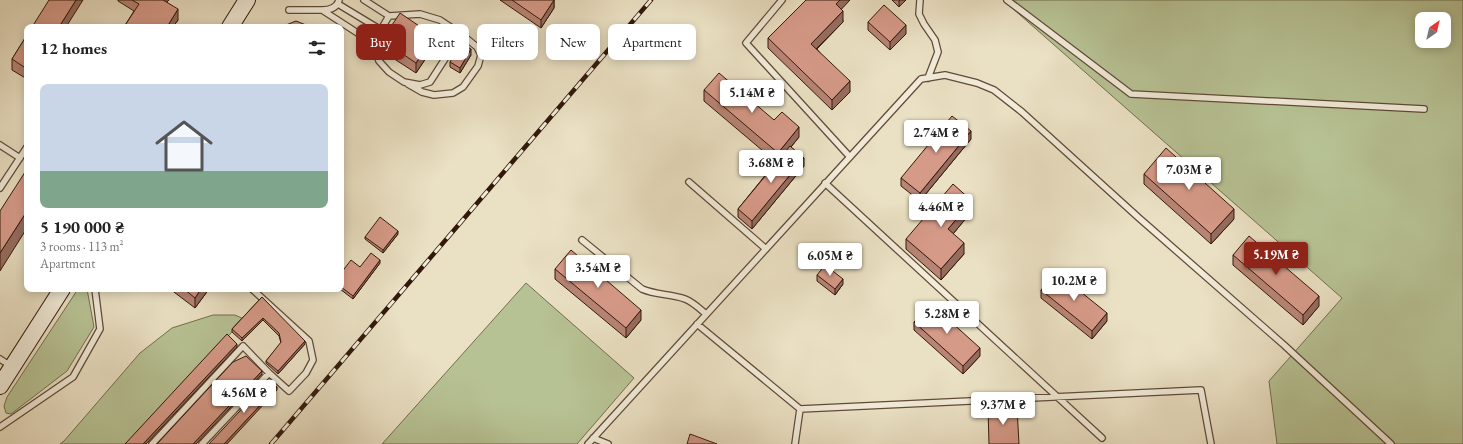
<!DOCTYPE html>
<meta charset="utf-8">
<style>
:root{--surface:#fff;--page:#f2f2f2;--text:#222;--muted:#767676;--line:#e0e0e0;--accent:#8f2418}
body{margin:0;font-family:"EB Garamond",serif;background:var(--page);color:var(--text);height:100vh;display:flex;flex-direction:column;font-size:15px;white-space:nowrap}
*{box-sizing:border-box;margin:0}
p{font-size:13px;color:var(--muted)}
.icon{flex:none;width:22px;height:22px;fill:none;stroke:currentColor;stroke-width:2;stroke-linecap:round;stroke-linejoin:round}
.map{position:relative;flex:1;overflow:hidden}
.drawer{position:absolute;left:24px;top:24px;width:320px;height:268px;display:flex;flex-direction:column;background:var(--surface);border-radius:8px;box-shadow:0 2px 10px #0003}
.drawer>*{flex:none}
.banner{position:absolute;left:356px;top:24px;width:380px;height:36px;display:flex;gap:8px}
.needle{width:26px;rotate:34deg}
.fabs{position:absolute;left:1415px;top:12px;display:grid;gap:8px}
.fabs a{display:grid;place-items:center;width:36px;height:36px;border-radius:8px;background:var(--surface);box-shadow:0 2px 10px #0003;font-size:20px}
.price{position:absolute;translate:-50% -34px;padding:0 9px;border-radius:4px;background:#fff;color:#222;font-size:13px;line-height:26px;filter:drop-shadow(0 1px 2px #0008)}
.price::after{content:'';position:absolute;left:50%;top:24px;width:12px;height:9px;margin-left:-6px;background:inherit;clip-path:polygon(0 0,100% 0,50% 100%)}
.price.selected{background:var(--accent);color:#fff}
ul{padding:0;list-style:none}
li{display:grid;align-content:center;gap:8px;height:212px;padding:0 16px}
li+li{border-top:1px solid var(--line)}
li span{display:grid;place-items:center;height:124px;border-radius:8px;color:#555}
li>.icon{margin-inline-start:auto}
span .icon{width:72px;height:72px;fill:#fffc;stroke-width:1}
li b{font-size:17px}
h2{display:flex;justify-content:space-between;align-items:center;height:48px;padding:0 16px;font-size:17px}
.tag{padding:0 14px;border-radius:8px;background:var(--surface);box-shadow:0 2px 10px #0003;font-size:14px;line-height:36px}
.tag.selected{background:var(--accent);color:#fff}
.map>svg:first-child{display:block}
.green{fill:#b7c294;stroke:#746d50;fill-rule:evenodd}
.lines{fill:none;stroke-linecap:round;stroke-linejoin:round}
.lane-casing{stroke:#604a39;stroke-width:8}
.secondary-casing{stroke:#32180b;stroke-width:18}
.lane{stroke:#f1ebd8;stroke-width:5.5}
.secondary{stroke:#f1ebd8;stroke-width:16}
.rail-casing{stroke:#32180b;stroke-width:4.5}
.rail{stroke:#f1ebd8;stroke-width:3;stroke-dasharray:9;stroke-linecap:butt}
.wall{fill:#b88475;stroke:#32180b}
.shaded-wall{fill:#966c5f;stroke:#32180b}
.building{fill:#d69a88;stroke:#32180b}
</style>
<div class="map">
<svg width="1463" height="444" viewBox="0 0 1463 444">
<rect width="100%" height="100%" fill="#eae0c3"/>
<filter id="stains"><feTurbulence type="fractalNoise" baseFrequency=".005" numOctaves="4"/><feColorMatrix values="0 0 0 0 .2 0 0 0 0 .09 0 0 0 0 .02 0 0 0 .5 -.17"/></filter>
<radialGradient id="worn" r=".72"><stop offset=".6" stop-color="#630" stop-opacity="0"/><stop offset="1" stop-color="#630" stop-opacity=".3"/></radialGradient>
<!-- green -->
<path class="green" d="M1003,0H1463V444H1277L1269,381L1342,298ZM1422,19H1444V41H1422Z
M526,283L634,378L577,444H382Z
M78,289H87L94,327L67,371L11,414L6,413L4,406L7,397Z
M213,315H235L244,319L128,444H60L64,441L140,353L172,328Z"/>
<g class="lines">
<defs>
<path id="lane" d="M782,0L746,43L850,157
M920,0L919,14L924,24L935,40L938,52L928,78
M1007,0L1131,94L1424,109
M338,4L381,30
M289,10H322L373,43L379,61L389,72L404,82L420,85L430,82L461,34L440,20L420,14L389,16L364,0
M322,10C329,10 337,8 339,0
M373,43L389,16
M408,84L422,92L434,95L453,93L463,87L478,66L481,55L477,47L461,34
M0,145L20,158
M689,182L766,249
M825,183L1102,438
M0,188L27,147
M582,240L642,289C656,295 671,294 685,299C693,302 700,309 706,314
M252,289L309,341L313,360L306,373L289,391L269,373
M697,324L800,409L795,444
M0,359L11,366
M800,409L1201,390L1211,444
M0,427L73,377L100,329L95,289
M593,438L608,444
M152,444L243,346L269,373L202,444
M588,444L921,79L945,75L977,83L994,90L1022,112L1139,218L1284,345L1391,444"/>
<path id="secondary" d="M230,27L247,0
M0,386L62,289"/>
</defs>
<!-- lane casing -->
<use href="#lane" class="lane-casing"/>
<!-- secondary casing -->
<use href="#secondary" class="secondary-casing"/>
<!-- lane -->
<use href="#lane" class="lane"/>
<!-- secondary -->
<use href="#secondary" class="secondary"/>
<defs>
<path id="rail" d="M271,444L651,0"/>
</defs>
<!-- rail casing -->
<use href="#rail" class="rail-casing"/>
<!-- rail -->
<use href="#rail" class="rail"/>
</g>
<!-- wall -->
<path class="wall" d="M118,0H169L167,2L178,20L173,27H124L134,11L118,1Z
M500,0H554V8L541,28Z
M892,0H906L899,7Z
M841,9L843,22L817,49L850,92L832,110L768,48V38Z
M868,22L906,34L890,50L868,30Z
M27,35V79L12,70V59Z
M382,40L434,46L416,73L382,51Z
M471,55L460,73L450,67V62Z
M704,90L774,120L799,137L791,147L804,166L752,229L738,217V209L776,162L704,101Z
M971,139L920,201L901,186V178Z
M1144,174L1234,219L1211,244L1144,184Z
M972,211L953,234L964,254L941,280L906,249V239Z
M398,234L383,253L365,239V237Z
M1233,255L1319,306L1303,325L1233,265Z
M380,263L353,299L340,289H341V273L360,267Z
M555,269L641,320L626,338L555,279Z
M817,275L843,284L835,295L817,281Z
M170,289H209L195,308Z
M1041,290L1107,321L1092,339L1041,298Z
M262,297L305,344L278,374L266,363V361L281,343L279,336L263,320L242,341L232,332V329Z
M914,322L980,356L963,374L914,330Z"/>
<!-- shaded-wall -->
<path class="shaded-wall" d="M76,0H83L66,27H59Z
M554,0V8L541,28V20Z
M840,0H850L836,15V4Z
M900,0H906L899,7V1Z
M178,9V20L173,27H167Z
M843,11V22L811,54V44Z
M906,25V34L890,50V42Z
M434,36V46L416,73V63Z
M471,49V55L460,73V68Z
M850,81V92L832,110V100Z
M799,127V137L778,163V153Z
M971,131V139L920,201V193Z
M804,158V166L752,229V221Z
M972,201V211L948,240V229Z
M1234,209V219L1211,244V234Z
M27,211V228L0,271V253Z
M398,231V234L383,253V250Z
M964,243V254L941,280V269Z
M380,260V263L353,299V296Z
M843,279V284L835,295V289Z
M201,289H209L195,308V298Z
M1319,296V306L1303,325V315Z
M641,310V320L626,338V328Z
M1107,313V321L1092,339V331Z
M263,318V320L242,341V338Z
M305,341V344L278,374V371Z
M237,344V347L146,444H143Z
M980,348V356L963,374V366Z
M262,371V374L196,444H193Z
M277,387V390L227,444H224Z"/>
<!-- building -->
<path class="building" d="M49,0H76L59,27H32Z
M132,0H163L178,9L167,27H124L139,4Z
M512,0H554L541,20Z
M806,0H840L836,4L843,11L811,44L850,81L832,100L768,38Z
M884,5L906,25L890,42L868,22Z
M400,13L434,36L416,63L382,40Z
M296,21L306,25L308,27H284L286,25Z
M27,35V69L12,59Z
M461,43L471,49L460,68L450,62Z
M719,73L774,120L782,112L799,127L778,153L704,90Z
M952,116L971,131L920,193L901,178Z
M790,146L804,158L752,221L738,209Z
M1166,148L1234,209L1211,234L1144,174Z
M27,169V211L0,253V211Z
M953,184L972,201L948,229L964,243L941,269L906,239Z
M380,217L398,231L383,250L365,237Z
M1249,236L1319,296L1303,315L1233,255Z
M571,250L641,310L626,328L555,269Z
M371,253L380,260L353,296L341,287V273L351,260L360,267Z
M825,265L843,279L835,289L817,275Z
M1056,272L1107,313L1092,331L1041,290Z
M184,289H201L195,298Z
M262,297L305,341L278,371L266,361L281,342L279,333L263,318L242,338L232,329Z
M931,304L980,348L963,366L914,322Z
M227,334L237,344L143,444H125Z
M246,356L262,371L193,444H157L233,362Z
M269,380L277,387L224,444H209Z
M1017,408L1019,444H989L988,409Z
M690,434L717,444H687Z"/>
<rect width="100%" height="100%" filter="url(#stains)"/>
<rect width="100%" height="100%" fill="url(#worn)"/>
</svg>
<div class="fabs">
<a><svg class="needle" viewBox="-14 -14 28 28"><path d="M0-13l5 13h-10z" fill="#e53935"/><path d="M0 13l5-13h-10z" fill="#767676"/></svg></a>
</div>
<b class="price" style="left:752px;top:114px">5.14M ₴</b>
<b class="price" style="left:936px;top:154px">2.74M ₴</b>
<b class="price" style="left:771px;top:184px">3.68M ₴</b>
<b class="price" style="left:1189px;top:191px">7.03M ₴</b>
<b class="price" style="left:941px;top:228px">4.46M ₴</b>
<b class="price selected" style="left:1276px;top:276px">5.19M ₴</b>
<b class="price" style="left:830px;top:277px">6.05M ₴</b>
<b class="price" style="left:598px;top:289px">3.54M ₴</b>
<b class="price" style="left:1074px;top:302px">10.2M ₴</b>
<b class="price" style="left:947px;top:335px">5.28M ₴</b>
<b class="price" style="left:244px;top:414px">4.56M ₴</b>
<b class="price" style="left:1003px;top:426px">9.37M ₴</b>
<div class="banner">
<a class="tag selected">Buy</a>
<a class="tag">Rent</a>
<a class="tag">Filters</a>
<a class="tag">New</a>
<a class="tag">Apartment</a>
</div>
<section class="drawer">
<h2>12 homes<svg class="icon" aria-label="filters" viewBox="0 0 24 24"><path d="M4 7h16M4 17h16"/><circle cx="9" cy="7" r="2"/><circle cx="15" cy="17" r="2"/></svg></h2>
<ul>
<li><span style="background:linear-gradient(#c9d6e8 70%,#7fa58c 0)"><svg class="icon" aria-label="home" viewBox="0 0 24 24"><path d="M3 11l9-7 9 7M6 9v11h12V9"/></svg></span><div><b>5 190 000 ₴</b><p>3 rooms · 113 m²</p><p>Apartment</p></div></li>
</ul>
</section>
</div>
